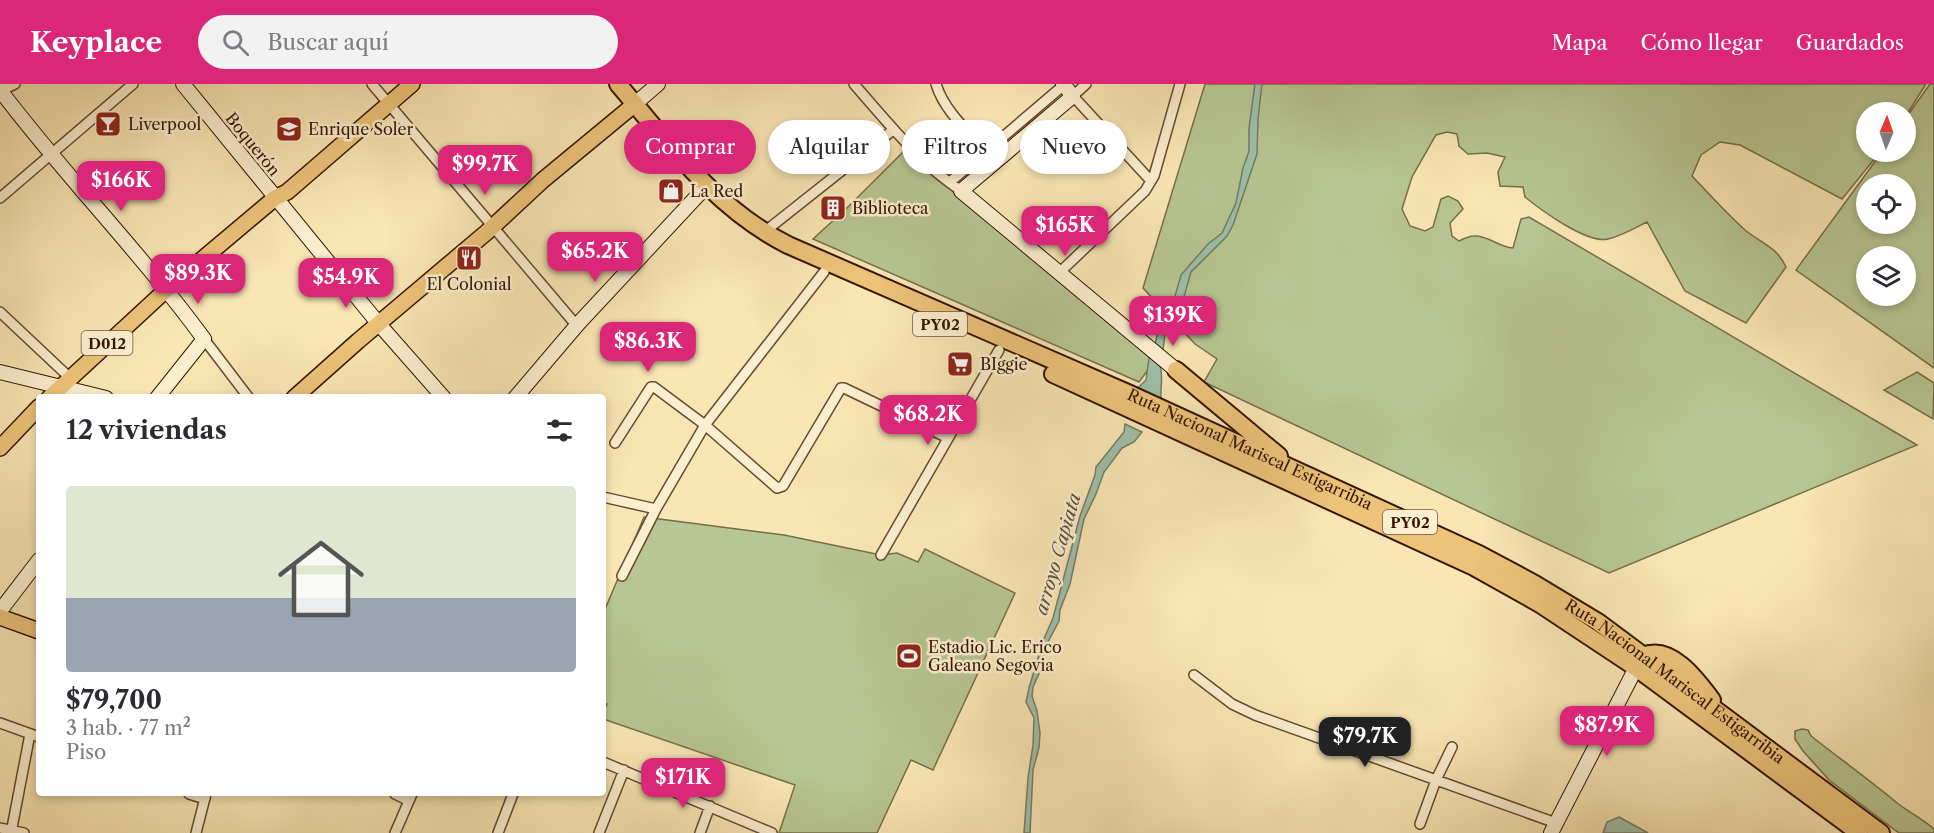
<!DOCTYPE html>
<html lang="es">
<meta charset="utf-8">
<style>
:root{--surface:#fff;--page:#f2f2f3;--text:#2b2b33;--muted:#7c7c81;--line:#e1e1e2;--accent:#db2777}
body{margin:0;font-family:"Libre Caslon Text",serif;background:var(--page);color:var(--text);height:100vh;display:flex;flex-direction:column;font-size:22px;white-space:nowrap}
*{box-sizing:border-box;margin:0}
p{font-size:20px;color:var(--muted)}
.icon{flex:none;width:33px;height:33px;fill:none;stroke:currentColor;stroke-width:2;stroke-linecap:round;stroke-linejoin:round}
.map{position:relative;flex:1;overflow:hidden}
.panel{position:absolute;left:36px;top:310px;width:570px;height:402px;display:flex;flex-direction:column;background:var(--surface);border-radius:6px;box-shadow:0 3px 9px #0003}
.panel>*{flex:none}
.guide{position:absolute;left:624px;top:36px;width:570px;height:54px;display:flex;gap:12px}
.needle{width:39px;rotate:2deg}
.fabs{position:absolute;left:1856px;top:18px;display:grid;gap:12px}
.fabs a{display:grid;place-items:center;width:60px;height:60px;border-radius:50%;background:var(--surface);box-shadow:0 3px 9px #0003;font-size:30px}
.price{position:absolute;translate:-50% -51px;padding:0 14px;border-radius:12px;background:var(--accent);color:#fff;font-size:20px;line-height:39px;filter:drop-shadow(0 2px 3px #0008)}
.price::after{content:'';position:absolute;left:50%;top:36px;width:18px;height:14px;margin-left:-9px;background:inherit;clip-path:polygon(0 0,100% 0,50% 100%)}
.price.on{background:#222;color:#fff}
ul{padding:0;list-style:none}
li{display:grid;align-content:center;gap:12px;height:318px;padding:0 30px}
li+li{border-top:2px solid var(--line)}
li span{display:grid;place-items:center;height:186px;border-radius:6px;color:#555}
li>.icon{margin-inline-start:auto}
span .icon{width:108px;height:108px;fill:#fffc;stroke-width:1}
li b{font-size:26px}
h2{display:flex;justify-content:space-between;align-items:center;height:72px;padding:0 30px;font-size:26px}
.chip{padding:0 21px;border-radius:27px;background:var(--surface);box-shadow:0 3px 9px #0003;font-size:21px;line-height:54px}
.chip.on{background:var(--accent);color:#fff}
header{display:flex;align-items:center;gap:36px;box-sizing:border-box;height:84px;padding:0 30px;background:var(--accent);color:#fff}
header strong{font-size:28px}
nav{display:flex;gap:33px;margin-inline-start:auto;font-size:21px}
.search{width:420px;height:54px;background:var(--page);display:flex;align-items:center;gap:15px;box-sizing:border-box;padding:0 21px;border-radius:33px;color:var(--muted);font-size:22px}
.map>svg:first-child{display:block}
.green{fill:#b7c692;stroke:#766e4b;stroke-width:1.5;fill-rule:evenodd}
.water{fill:#9fc0a8;stroke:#747c66;stroke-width:1.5}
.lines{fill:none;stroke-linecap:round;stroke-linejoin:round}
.street-casing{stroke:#664930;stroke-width:12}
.secondary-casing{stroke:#341504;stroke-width:16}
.primary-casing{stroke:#341504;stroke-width:18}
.highway-casing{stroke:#341504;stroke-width:20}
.street{stroke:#fcefcf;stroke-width:9}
.secondary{stroke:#fcefcf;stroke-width:14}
.primary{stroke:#edc37a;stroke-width:15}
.highway{stroke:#edc37a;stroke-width:16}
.labels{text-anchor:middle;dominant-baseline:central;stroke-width:5;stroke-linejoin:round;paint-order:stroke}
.shield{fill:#fcefcf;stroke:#705641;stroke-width:1.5}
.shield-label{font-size:15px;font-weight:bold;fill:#341504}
.poi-label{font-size:16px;fill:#341504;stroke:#fcefcf;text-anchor:start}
.street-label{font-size:16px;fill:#341504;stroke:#fcefcf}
.water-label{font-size:18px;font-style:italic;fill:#59513d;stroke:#fcefcf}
</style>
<header>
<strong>Keyplace</strong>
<div class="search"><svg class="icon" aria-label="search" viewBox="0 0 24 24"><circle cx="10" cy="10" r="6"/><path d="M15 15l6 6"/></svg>Buscar aquí</div>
<nav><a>Mapa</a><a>Cómo llegar</a><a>Guardados</a></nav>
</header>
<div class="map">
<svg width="1934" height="749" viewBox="0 0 1934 749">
<rect width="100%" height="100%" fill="#fae6b5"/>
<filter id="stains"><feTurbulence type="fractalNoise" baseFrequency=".00333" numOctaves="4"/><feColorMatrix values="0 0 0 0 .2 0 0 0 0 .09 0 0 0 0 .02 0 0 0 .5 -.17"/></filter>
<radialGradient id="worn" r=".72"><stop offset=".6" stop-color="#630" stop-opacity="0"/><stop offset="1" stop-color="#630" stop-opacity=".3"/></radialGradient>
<!-- green -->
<path class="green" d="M1205,0H1926L1905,33V28H1866V68H1880L1842,115L1740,61L1720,58L1701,71L1692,92C1709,110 1726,129 1745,146C1761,159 1777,163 1786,183L1746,239L1685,207L1647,138C1635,144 1621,152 1608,155C1587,160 1541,126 1525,113L1523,103L1500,102L1498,88L1505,73L1487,69L1468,70L1459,62L1457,50L1447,48L1436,51L1412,93L1402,125L1410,142L1425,147L1433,143L1441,115L1448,112L1458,117L1463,125L1450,139L1452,152L1459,157C1463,155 1469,152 1474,152C1488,151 1498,163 1513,164L1521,135L1529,133L1917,361L1609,489L1204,298L1217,275L1195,260L1143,204Z
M1930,0H1934V284L1796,186L1882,68H1905V35ZM1866,100H1905V140H1866ZM1866,172H1905V212H1866Z
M907,64L1156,275L1139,298L813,155L849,122Z
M1917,288L1934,299L1933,335L1884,306Z
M644,433L784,451L881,471L897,469L918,478L925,465L1015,509L933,686L911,676L877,749H779L795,701L603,635V629L607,620L603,618V530Z
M1802,645L1808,646L1811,652C1839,674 1868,695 1896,718C1908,728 1922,734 1934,745V749H1899L1829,696L1803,667L1795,655V647Z"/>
<!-- water -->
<path class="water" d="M1255,0H1262L1258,35L1257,70L1233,141L1227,152L1191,188L1180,227L1176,234L1163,239L1165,250L1163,266L1155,260C1161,240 1153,244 1170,230L1181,191L1208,160L1222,149L1236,119L1243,84L1249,67V44Z
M1150,267C1167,284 1160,295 1161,315L1138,304L1146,296Z
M1125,340L1142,348L1134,358L1122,364L1104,388L1096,410L1084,435L1070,500L1060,526L1059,537L1048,558L1042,575V583L1033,603L1032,612L1037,627L1040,649L1039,664L1033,686L1030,749H1024L1028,694L1033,661L1034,634L1026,618L1029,604L1043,557L1053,534L1080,432L1095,391L1096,383L1124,348Z
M1619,733L1648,749H1603L1607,738Z"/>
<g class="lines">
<defs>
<path id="street" d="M372,0L577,242
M854,0C880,30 905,60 935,87C943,94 952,100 961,107
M936,0C944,27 969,48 987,69
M1086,0L1073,12L1151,97
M0,7L15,0
M950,98L1065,0
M0,114L133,0
M763,149L893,46
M1059,189L1145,107L1154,92L1180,0
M0,228L69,293
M204,255L249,314
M615,359L651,303H654L705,341L777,404L783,402L841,304H844L948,354
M603,413L656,425
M881,471L999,266
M622,492L656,425L705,341L824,188
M1194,591L1232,620L1255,631L1556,739
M0,639L39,653
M603,678L772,749
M189,710L205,715
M395,710L409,717
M1420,740L1436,696L1452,663
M0,744L24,749
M11,749L30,650
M196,749L206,710
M395,749L412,710
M498,749L513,710
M599,749L624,686
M700,749L710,722"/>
<path id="secondary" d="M183,0L378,239L444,314
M1063,0L1073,12L961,107L1176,286
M0,6C65,92 141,169 204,255L157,314
M635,20L658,0
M0,288L106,314
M515,314L578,240L700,109
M0,527L39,476
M1551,749L1640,576"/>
<path id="primary" d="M49,314L167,205L275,114L287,108L412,0
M294,314L358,257L487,148L543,96L635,20
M0,364L39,323
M0,533L39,547"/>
<g id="highway">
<path id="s1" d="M618,0C669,60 716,125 788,161L1130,310L1479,470L1535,500L1598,538L1881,749"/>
<path d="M1176,286L1279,372"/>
<path d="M1053,290L1474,483L1540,520L1635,583L1859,749"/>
<path d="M1643,572C1671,560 1697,596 1712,616"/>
</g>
</defs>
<!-- street casing -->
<use href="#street" class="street-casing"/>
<!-- secondary casing -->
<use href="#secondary" class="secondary-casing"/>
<!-- primary casing -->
<use href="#primary" class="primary-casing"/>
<!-- highway casing -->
<use href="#highway" class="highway-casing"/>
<!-- street -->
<use href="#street" class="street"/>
<!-- secondary -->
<use href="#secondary" class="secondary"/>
<!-- primary -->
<use href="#primary" class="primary"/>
<!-- highway -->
<use href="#highway" class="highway"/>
</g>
<!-- icons -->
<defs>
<symbol id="bar-square" viewBox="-11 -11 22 22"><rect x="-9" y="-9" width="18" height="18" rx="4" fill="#8f2418" stroke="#fcefcf"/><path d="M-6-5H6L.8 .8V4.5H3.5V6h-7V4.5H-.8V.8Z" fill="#fff"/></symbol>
<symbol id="school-square" viewBox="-11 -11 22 22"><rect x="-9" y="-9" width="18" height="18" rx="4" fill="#8f2418" stroke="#fcefcf"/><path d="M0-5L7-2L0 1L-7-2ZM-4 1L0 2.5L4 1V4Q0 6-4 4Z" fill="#fff"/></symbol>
<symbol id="shop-square" viewBox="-11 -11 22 22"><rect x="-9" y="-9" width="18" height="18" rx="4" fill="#8f2418" stroke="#fcefcf"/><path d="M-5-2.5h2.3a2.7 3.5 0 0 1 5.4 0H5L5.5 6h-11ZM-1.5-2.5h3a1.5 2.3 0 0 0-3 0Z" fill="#fff"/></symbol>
<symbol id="building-square" viewBox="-11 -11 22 22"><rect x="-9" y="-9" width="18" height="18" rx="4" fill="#8f2418" stroke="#fcefcf"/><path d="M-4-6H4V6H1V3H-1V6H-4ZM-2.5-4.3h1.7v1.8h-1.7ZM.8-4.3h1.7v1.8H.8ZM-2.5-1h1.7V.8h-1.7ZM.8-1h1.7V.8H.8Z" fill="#fff"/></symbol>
<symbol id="restaurant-square" viewBox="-11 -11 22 22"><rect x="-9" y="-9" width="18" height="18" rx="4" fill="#8f2418" stroke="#fcefcf"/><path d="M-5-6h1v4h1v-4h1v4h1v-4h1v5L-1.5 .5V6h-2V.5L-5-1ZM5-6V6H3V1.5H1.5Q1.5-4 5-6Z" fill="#fff"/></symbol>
<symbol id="supermarket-square" viewBox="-11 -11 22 22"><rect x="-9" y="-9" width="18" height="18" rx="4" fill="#8f2418" stroke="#fcefcf"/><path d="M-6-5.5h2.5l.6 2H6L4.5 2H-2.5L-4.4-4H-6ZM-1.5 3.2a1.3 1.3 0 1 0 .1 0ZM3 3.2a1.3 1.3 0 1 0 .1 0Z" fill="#fff"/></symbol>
<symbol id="stadium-square" viewBox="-11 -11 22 22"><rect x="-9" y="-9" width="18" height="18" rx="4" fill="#8f2418" stroke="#fcefcf"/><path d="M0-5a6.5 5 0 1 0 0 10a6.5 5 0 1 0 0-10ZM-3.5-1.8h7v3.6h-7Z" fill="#fff"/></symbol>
</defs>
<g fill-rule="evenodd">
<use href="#bar-square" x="93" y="25" width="30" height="30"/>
<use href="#school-square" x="274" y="30" width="30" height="30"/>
<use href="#shop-square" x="656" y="92" width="30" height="30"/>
<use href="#building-square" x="818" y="109" width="30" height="30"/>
<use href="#restaurant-square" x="454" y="159" width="30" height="30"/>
<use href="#supermarket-square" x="945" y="265" width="30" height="30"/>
<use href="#stadium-square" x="894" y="557" width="30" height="30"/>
</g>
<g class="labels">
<!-- shield labels -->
<g class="shield">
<rect x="913" y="228" width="54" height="24" rx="4.5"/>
<rect x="81.5" y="247" width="51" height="24" rx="4.5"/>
<rect x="1383" y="426" width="54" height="24" rx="4.5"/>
</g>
<g class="shield-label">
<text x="940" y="240">PY02</text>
<text x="107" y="259">D012</text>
<text x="1410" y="438">PY02</text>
</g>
<!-- poi labels -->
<g class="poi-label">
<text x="128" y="40">Liverpool</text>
<text x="308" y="45">Enrique Soler</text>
<text x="690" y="107">La Red</text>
<text x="852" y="124">Biblioteca</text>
<text x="469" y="200" text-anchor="middle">El Colonial</text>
<text x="980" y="280">BIggie</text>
<text x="928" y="563">Estadio Lic. Erico<tspan x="928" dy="18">Galeano Segovia</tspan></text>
</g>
<!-- street labels -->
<g class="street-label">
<text transform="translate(253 60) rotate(51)">Boquerón</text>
<text stroke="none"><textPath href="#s1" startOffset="741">Ruta Nacional Mariscal Estigarribia</textPath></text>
<text stroke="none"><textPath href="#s1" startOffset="1227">Ruta Nacional Mariscal Estigarribia</textPath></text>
</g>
<!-- water labels -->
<g class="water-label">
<text transform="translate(1058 470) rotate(-74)">arroyo Capiata</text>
</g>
</g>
<rect width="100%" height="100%" filter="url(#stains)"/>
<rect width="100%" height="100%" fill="url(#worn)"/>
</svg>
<div class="fabs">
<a><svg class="needle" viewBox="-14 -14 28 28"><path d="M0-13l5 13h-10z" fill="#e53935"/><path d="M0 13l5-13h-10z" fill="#7c7c81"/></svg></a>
<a><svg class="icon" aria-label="locate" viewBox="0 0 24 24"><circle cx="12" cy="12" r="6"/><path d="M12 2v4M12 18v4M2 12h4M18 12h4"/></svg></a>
<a><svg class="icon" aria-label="layers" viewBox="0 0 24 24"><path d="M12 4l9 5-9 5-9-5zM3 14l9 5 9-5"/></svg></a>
</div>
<b class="price" style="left:485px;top:112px">$99.7K</b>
<b class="price" style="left:121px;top:128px">$166K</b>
<b class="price" style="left:1065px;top:173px">$165K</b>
<b class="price" style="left:595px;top:199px">$65.2K</b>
<b class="price" style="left:198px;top:221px">$89.3K</b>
<b class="price" style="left:346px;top:225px">$54.9K</b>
<b class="price" style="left:1173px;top:263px">$139K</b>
<b class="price" style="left:648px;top:289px">$86.3K</b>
<b class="price" style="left:928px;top:362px">$68.2K</b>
<b class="price" style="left:1607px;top:673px">$87.9K</b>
<b class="price on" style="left:1365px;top:684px">$79.7K</b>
<b class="price" style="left:683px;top:725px">$171K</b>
<div class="guide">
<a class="chip on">Comprar</a>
<a class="chip">Alquilar</a>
<a class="chip">Filtros</a>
<a class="chip">Nuevo</a>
</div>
<section class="panel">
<h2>12 viviendas<svg class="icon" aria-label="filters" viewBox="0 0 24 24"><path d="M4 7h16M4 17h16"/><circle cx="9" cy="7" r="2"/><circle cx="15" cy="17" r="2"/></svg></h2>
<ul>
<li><span style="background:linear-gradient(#dfe7d0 60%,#9aa5b1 0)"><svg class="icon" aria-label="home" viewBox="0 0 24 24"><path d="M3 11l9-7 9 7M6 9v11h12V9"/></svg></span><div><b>$79,700</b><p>3 hab. · 77 m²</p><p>Piso</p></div></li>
</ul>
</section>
</div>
